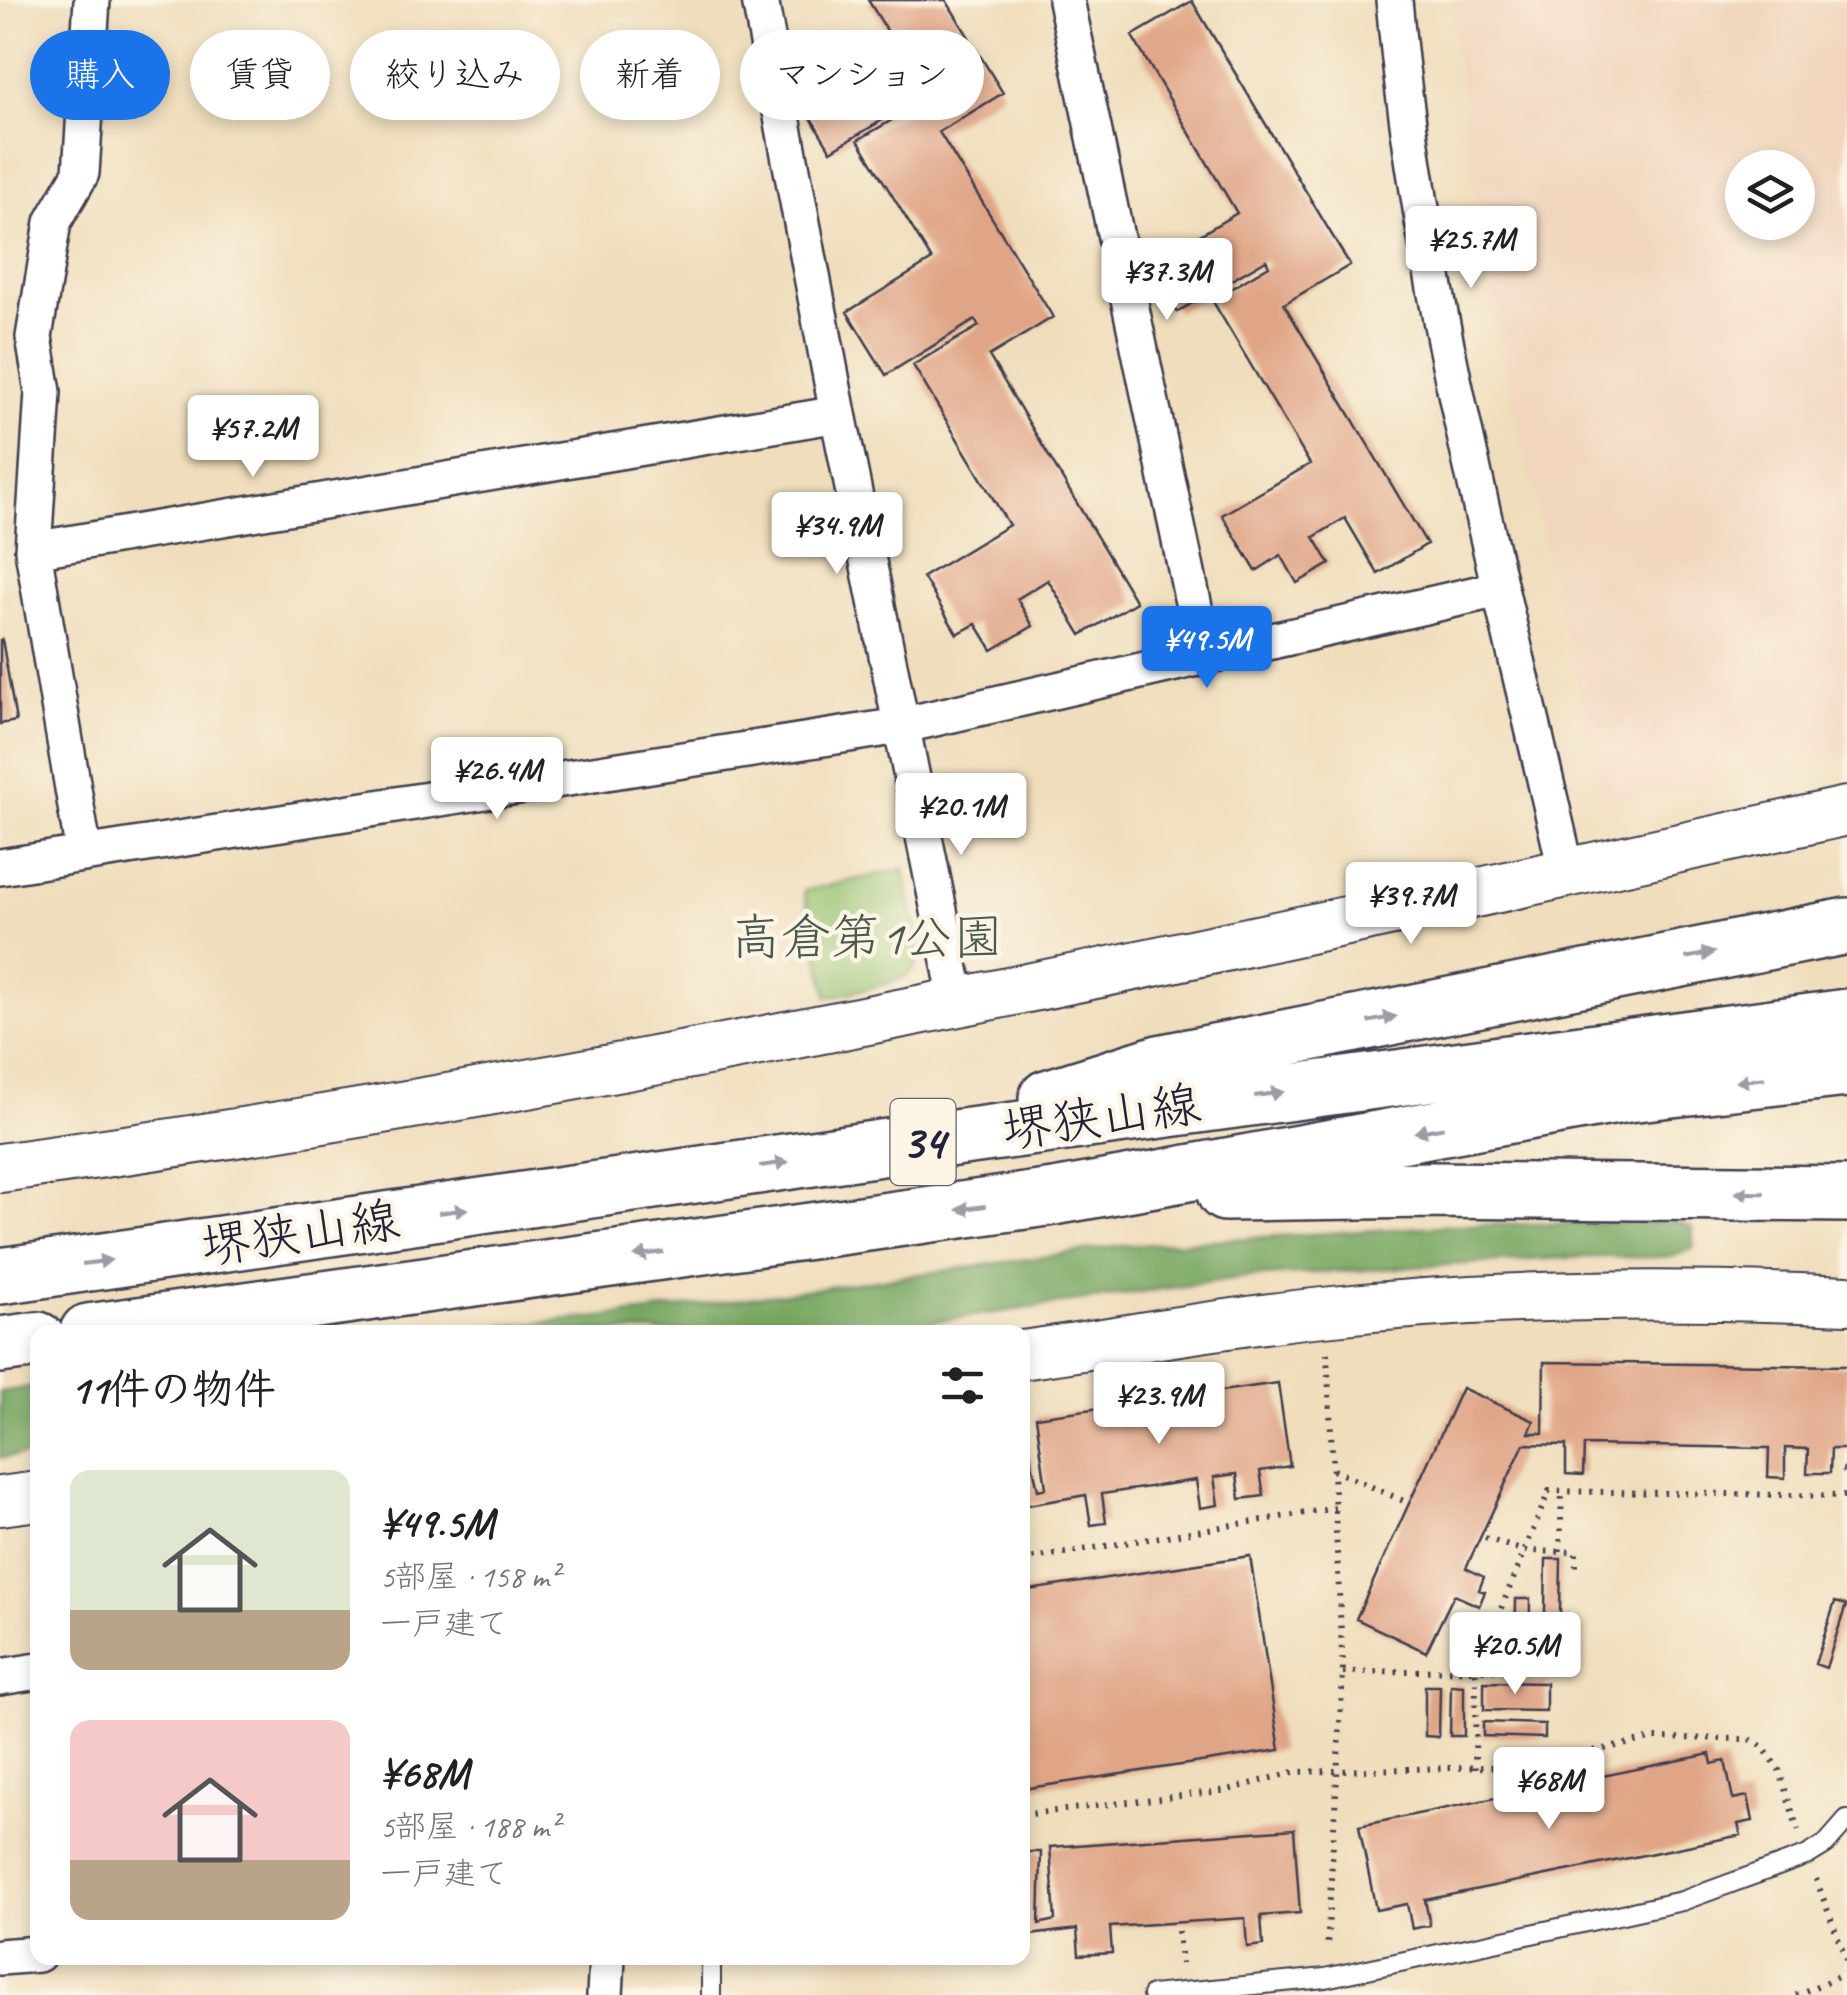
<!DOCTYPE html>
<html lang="ja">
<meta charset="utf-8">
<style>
:root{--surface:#fff;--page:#f6f6f6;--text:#202124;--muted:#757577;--accent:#1a73e8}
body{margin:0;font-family:Caveat,"Klee One",sans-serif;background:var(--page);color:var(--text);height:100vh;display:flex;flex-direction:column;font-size:38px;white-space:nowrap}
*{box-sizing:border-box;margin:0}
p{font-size:32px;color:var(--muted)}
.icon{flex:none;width:55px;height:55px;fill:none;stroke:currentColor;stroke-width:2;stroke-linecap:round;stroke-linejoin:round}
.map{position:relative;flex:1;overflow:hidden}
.panel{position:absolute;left:30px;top:1325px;width:1000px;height:640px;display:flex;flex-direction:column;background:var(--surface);border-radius:20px;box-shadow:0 5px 15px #0003}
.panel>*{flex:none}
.hud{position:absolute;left:30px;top:30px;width:1000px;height:90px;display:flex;gap:20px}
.controls{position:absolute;left:1725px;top:150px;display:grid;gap:20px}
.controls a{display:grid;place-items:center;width:90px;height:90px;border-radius:50%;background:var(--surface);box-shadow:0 5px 15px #0003;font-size:50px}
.price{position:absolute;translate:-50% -85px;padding:0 22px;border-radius:10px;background:#fff;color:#222;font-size:32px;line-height:65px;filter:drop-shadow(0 2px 5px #0008)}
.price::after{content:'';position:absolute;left:50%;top:60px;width:30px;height:22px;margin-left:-15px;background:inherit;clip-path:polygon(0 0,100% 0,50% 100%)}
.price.on{background:var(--accent);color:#fff}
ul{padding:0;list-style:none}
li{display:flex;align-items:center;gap:30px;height:250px;padding:0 40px}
li span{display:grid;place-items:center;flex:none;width:280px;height:200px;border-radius:20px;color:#555}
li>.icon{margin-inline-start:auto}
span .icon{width:120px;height:120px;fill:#fffc;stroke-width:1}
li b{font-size:42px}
h2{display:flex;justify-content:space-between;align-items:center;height:120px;padding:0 40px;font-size:42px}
.pill{padding:0 35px;border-radius:45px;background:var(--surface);box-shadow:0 5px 15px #0003;font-size:35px;line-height:90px}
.pill.on{background:var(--accent);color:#fff}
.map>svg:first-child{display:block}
.built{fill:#f1d5bd;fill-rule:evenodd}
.green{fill:#95c16f;stroke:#5c7255;stroke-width:2.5}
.forest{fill:#78a762;stroke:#4d644e;stroke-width:2.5}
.building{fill:#e0a587}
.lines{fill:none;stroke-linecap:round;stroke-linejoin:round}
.lane-casing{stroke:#413e4e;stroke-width:22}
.street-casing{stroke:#413e4e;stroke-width:40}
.secondary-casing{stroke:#413e4e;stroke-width:52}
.primary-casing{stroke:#413e4e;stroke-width:60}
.path{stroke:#413e4e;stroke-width:6;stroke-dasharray:2.5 8;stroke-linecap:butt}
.lane{stroke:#fff;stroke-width:18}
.street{stroke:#fff;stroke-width:35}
.secondary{stroke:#fff;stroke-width:48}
.primary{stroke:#fff;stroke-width:55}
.oneway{fill:#9c9ca7}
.labels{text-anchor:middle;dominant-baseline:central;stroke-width:9;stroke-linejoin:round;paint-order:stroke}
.shield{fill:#fcf5e5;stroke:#63616e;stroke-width:2.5}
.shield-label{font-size:48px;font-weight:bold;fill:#22223b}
.park-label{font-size:50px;fill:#4a5a4d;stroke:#fcf5e5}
.street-label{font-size:50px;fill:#22223b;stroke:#fcf5e5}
</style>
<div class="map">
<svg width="1847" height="1995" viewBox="0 0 1847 1995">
<rect width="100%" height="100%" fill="#fcf5e5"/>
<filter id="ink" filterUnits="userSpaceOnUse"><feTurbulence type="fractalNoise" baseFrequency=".01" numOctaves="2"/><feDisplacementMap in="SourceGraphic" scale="20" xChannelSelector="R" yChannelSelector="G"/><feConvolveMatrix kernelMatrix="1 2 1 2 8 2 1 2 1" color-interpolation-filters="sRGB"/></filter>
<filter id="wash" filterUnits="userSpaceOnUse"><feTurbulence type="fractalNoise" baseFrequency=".0048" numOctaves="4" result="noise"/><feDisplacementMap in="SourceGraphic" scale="40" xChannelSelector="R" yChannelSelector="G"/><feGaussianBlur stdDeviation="2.25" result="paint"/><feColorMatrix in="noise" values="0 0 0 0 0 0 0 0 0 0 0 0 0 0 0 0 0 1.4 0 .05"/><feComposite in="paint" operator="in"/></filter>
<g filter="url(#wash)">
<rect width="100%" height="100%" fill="#efddbb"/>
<!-- built -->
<path class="built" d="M1449,0H1847V758L1603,804L1488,287ZM1742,168H1798V222H1742Z"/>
<!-- green -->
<path class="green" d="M904,869C923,976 944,973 828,997L804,891Z"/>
<!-- forest -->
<path class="forest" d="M1677,1222L1692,1228L1694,1248L1671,1257H1581L1246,1277L860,1332H440L642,1313L1121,1246L1457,1225Z
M37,1386V1453L0,1458V1392Z"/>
<g id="blocks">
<!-- building -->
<path class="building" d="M868,0H946L1003,93L939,132L1053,317L989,356L1136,602L1081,635L1048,580L1017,599L1033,626L992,650L976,624L957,634L923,577L1009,525L913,365L979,326L975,320L886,375L847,312L932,260L858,140L926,100L924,95L831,151L803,105L898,48Z
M1192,1L1350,265L1284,304L1427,544L1378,574L1345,518L1314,537L1330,564L1297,583L1281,555L1256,571L1222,515L1310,464L1212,300L1269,266L1266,260L1177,312L1149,265L1237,213L1132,36Z
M2,639L16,721L0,724V640Z
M1544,1362L1847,1366V1449H1831L1830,1473H1807L1808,1449L1785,1448V1478L1768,1477L1769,1448L1584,1445L1583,1475L1566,1474V1445L1524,1444L1466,1568L1484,1577L1479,1590L1485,1592L1479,1606L1454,1595L1426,1652L1356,1619L1462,1388L1534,1421L1529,1433H1543Z
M1278,1383L1290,1466L1260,1471L1264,1496L1240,1499L1237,1474L1214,1477L1218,1505L1200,1508L1196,1480L1102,1494L1106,1523L1091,1525L1086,1495L1022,1506V1416L1038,1490L1046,1488L1036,1417Z
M1250,1556L1280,1750L1022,1789V1591Z
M1546,1559H1561L1559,1663H1544Z
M1516,1599H1530L1529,1661H1515Z
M1835,1602L1846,1605L1826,1668L1815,1664Z
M1484,1682L1546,1683V1711L1484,1710Z
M1451,1685L1464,1686V1736H1450Z
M1425,1686H1440L1439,1737L1425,1736Z
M1483,1722L1545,1724V1738L1483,1736Z
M1710,1754L1712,1764L1725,1761L1733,1799L1748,1796L1753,1821L1738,1824L1741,1835L1425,1900L1430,1925L1412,1929L1407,1904L1376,1910L1359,1826Z
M1294,1829L1300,1913L1261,1916L1263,1945L1247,1947L1245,1918L1110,1927L1112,1953L1079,1955L1077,1929L1022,1936V1852H1041L1039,1924L1055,1920L1050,1847Z"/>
</g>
</g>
<g filter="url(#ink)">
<use href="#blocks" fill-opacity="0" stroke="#413e4e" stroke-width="2.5"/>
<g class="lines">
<defs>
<path id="lane" d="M711,1995V1958
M1152,1995L1325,1978L1518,1937L1682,1901L1808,1855L1826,1844L1847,1820"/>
<path id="street" d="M760,0L838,414L958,1004
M1066,0L1205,659
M1394,0C1420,295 1502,585 1567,874
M33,550L43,392L34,337L53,222L81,173L92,0
M84,854L33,550L838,414
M0,867L900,726L1499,589
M0,1677L38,1671
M0,1957L38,1954
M605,1995L607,1958"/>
<path id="secondary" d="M0,1168C622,1082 1235,947 1847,811
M1022,1355C1122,1341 1223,1322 1323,1312C1497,1293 1673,1292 1847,1300
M0,1501L38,1496"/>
<path id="primary" d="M1047,1098L1159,1063L1847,926
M1225,1193L1430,1190L1847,1194
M0,1276L881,1148L1847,1017
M88,1332L1054,1197L1628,1094L1847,1069
M0,1345L38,1340"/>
</defs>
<!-- lane casing -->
<use href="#lane" class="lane-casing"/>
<!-- street casing -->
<use href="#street" class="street-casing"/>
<!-- secondary casing -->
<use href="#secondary" class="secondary-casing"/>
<!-- primary casing -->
<use href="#primary" class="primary-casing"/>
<!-- path -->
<path class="path" d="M1327,1353L1343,1672L1327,1949
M1333,1470L1404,1501
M1842,1470L1847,1471
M1485,1538L1524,1551L1576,1552V1569
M1560,1552L1562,1491
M1022,1560L1335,1508
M1343,1672L1476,1670L1549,1491L1847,1496
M1475,1769L1476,1670L1566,1671
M1022,1815L1228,1790L1294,1772L1524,1766L1655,1738L1750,1739L1763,1747L1779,1770L1798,1830
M1816,1879L1847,1962
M1178,1931L1181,1964
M1796,1995L1847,1973"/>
<!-- lane -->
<use href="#lane" class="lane"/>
<!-- street -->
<use href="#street" class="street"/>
<!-- secondary -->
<use href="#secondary" class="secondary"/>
<!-- primary -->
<use href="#primary" class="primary"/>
</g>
<!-- one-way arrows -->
<defs><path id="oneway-solid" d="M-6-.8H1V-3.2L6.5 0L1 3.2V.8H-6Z" transform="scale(2.5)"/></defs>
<g class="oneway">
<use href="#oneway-solid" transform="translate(1700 955) rotate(-11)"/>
<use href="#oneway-solid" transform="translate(1382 1019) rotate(-11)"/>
<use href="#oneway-solid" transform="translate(1750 1080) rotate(173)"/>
<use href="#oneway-solid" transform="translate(1269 1094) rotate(-8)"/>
<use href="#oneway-solid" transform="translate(1429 1130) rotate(170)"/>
<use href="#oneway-solid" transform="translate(774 1164) rotate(-8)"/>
<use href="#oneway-solid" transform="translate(1750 1193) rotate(-179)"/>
<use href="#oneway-solid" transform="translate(971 1208) rotate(172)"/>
<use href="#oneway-solid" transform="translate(453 1211) rotate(-8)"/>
<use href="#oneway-solid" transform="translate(649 1254) rotate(172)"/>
<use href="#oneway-solid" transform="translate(97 1262) rotate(-8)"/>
</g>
</g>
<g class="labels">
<!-- shield labels -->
<rect class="shield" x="890.5" y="1099" width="65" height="86" rx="8"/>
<g class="shield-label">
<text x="923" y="1142">34</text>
</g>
<!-- park labels -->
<g class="park-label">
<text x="867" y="937">高倉第1公園</text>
</g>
<!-- street labels -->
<g class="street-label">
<text transform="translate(1101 1117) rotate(-8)">堺狭山線</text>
<text transform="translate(300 1233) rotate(-8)">堺狭山線</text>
</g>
</g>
</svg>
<div class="controls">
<a><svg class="icon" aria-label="layers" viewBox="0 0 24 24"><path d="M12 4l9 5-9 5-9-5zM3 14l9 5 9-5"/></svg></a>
</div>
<b class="price" style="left:1471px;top:291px">¥25.7M</b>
<b class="price" style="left:1167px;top:323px">¥37.3M</b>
<b class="price" style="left:253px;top:480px">¥57.2M</b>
<b class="price" style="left:837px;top:577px">¥34.9M</b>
<b class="price on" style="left:1207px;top:691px">¥49.5M</b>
<b class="price" style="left:497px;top:822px">¥26.4M</b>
<b class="price" style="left:961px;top:858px">¥20.1M</b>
<b class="price" style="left:1411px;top:947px">¥39.7M</b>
<b class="price" style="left:1159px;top:1447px">¥23.9M</b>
<b class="price" style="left:1515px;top:1697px">¥20.5M</b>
<b class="price" style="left:1549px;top:1832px">¥68M</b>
<div class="hud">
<a class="pill on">購入</a>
<a class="pill">賃貸</a>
<a class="pill">絞り込み</a>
<a class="pill">新着</a>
<a class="pill">マンション</a>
</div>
<section class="panel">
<h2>11件の物件<svg class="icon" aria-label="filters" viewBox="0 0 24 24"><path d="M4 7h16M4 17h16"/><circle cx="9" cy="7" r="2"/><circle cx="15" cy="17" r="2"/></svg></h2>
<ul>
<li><span style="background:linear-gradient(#dfe7d0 70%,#b9a48a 0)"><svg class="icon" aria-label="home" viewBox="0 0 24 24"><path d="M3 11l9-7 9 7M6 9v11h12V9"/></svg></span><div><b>¥49.5M</b><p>5部屋 · 158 m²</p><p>一戸建て</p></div></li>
<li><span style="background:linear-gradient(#f6c9c9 70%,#b9a48a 0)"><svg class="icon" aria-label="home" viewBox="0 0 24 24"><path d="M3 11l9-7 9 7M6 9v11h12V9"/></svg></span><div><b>¥68M</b><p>5部屋 · 188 m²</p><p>一戸建て</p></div></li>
</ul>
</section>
</div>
